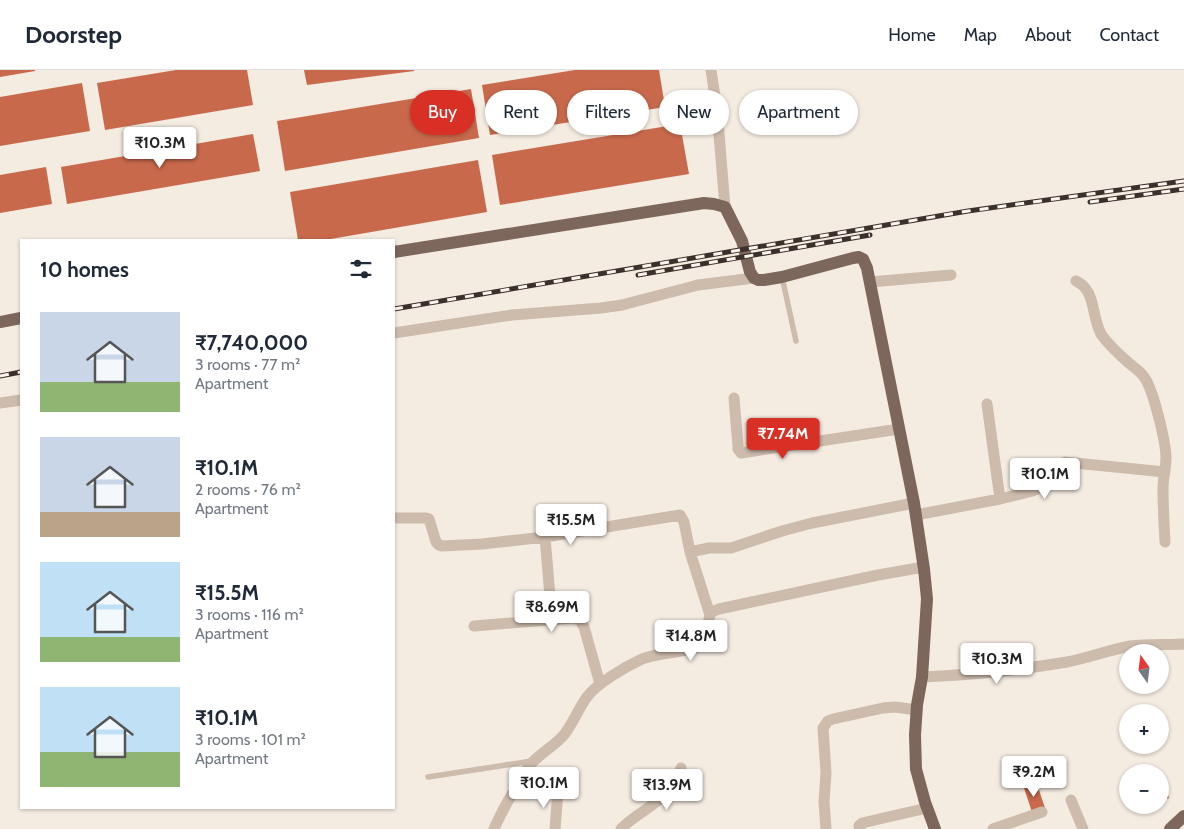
<!DOCTYPE html>
<meta charset="utf-8">
<style>
:root{--surface:#fff;--page:#f6f6f7;--text:#1f2937;--muted:#747a83;--line:#e0e1e3;--accent:#d93025}
body{margin:0;font-family:Cabin,sans-serif;background:var(--page);color:var(--text);height:100vh;display:flex;flex-direction:column;font-size:19px;white-space:nowrap}
*{box-sizing:border-box;margin:0}
p{font-size:16px;color:var(--muted)}
.icon{flex:none;width:28px;height:28px;fill:none;stroke:currentColor;stroke-width:2;stroke-linecap:round;stroke-linejoin:round}
.map{position:relative;flex:1;overflow:hidden}
.sheet{position:absolute;left:20px;top:169px;width:375px;height:570px;display:flex;flex-direction:column;background:var(--surface);border-radius:0px;box-shadow:0 1px 4px #0004}
.sheet>*{flex:none}
.guide{position:absolute;left:410px;top:20px;width:475px;height:45px;display:flex;gap:10px}
.needle{width:32px;rotate:346deg}
.tools{position:absolute;left:1119px;top:574px;display:grid;gap:10px}
.tools a{display:grid;place-items:center;width:50px;height:50px;border-radius:50%;background:var(--surface);box-shadow:0 1px 4px #0004;font-size:25px}
.price{position:absolute;translate:-50% -42px;padding:0 11px;border-radius:5px;background:#fff;color:#222;font-size:16px;line-height:32px;filter:drop-shadow(0 1px 2px #0008)}
.price::after{content:'';position:absolute;left:50%;top:30px;width:15px;height:11px;margin-left:-8px;background:inherit;clip-path:polygon(0 0,100% 0,50% 100%)}
.price.selected{background:var(--accent);color:#fff}
ul{padding:0;list-style:none}
li{display:flex;align-items:center;gap:15px;height:125px;padding:0 20px}
li span{display:grid;place-items:center;flex:none;width:140px;height:100px;border-radius:0px;color:#555}
li>.icon{margin-inline-start:auto}
span .icon{width:60px;height:60px;fill:#fffc;stroke-width:1}
li b{font-size:21px}
h2{display:flex;justify-content:space-between;align-items:center;height:60px;padding:0 20px;font-size:21px}
.chip{padding:0 18px;border-radius:22px;background:var(--surface);box-shadow:0 1px 4px #0004;font-size:18px;line-height:45px}
.chip.selected{background:var(--accent);color:#fff}
header{display:flex;align-items:center;gap:30px;box-sizing:border-box;height:70px;padding:0 25px;background:var(--surface);border-bottom:1px solid var(--line)}
header strong{font-size:24px}
nav{display:flex;gap:28px;margin-inline-start:auto;font-size:18px}
.map>svg:first-child{display:block}
.building{fill:#c8694b}
.lines{fill:none;stroke-linecap:round;stroke-linejoin:round}
.lane{stroke:#cdbbac;stroke-width:5.5}
.street{stroke:#cdbbac;stroke-width:11}
.primary{stroke:#7d675c;stroke-width:12}
.rail-casing{stroke:#3b302b;stroke-width:5}
.rail{stroke:#fbf5ee;stroke-width:3;stroke-dasharray:9;stroke-linecap:butt}
</style>
<header>
<strong>Doorstep</strong>
<nav><a>Home</a><a>Map</a><a>About</a><a>Contact</a></nav>
</header>
<div class="map">
<svg width="1184" height="759" viewBox="0 0 1184 759">
<rect width="100%" height="100%" fill="#f4ebe1"/>
<!-- building -->
<path class="building" d="M0,0H35V1L0,7Z
M176,0H247L253,35L105,60L97,13Z
M304,0H414V1L307,15Z
M575,0H659L665,37L490,65L482,15Z
M82,13L90,61L0,76V27Z
M471,19L479,68L285,101L277,51Z
M680,54L689,104L500,135L492,85Z
M253,64L260,101L67,134L61,97Z
M478,90L487,142L325,170H298L290,122Z
M46,97L52,134L0,143V105Z
M1037,714L1045,738L1032,742L1024,718Z
M1165,718L1169,728L1160,732V721Z
M1138,735H1154L1141,741Z"/>
<g class="lines">
<!-- lane -->
<path class="lane" d="M782,207L796,271
M428,707L532,691"/>
<!-- street -->
<path class="street" d="M711,0L717,40L725,137
M1076,211C1096,220 1091,245 1101,264C1109,276 1120,285 1130,294C1136,299 1143,303 1146,310C1154,324 1166,372 1166,388C1166,398 1163,408 1163,418C1163,436 1164,454 1165,472
M870,212L951,205
M394,263L512,245L601,238L622,235L698,215L754,208
M734,328L738,376V379L741,383L899,359
M0,333L21,330
M987,334L1000,429
M916,445L1000,429L1033,421L1042,416L1060,394L1065,392L1165,402
M394,448H426L429,449L436,472L439,475L442,476L482,474L545,467L680,445L684,452L690,482L710,545
M545,467L552,550
M690,482L709,478H731L782,461L812,453L914,433
M474,556L573,548L580,550L584,557L600,614
M922,607C971,605 1019,600 1067,592C1088,588 1109,580 1130,576C1148,574 1166,575 1184,574
M1071,730L1083,759
M494,759C500,745 507,732 515,719C520,711 524,703 529,696C539,684 553,677 563,666C573,654 578,639 587,627C596,614 625,597 640,590C655,582 693,583 702,574C711,567 705,551 712,542L719,539L878,505L924,497
M555,759L558,721
M621,759C635,744 654,737 667,722C674,715 677,707 681,698
M826,759L824,732L826,703L823,658L828,651L833,649L883,638L895,637L917,640
M860,759L859,756L862,753L927,738
M993,759L1042,742"/>
<!-- primary -->
<path class="primary" d="M394,182L704,133L714,134L725,137L742,171L750,202L754,208L758,210H764L782,207L853,188L859,187L863,189L867,198L914,433L924,499L927,529L922,607L917,635L915,665L916,699L925,732L935,759
M0,252L21,248
M1170,759L1184,746"/>
<defs>
<path id="rail" d="M1090,132L1184,119
M638,205L870,165
M394,239L968,141L1184,111
M0,306L21,302"/>
</defs>
<!-- rail casing -->
<use href="#rail" class="rail-casing"/>
<!-- rail -->
<use href="#rail" class="rail"/>
</g>
</svg>
<div class="tools">
<a><svg class="needle" viewBox="-14 -14 28 28"><path d="M0-13l5 13h-10z" fill="#e53935"/><path d="M0 13l5-13h-10z" fill="#747a83"/></svg></a>
<a>+</a>
<a>−</a>
</div>
<b class="price" style="left:160px;top:99px">₹10.3M</b>
<b class="price selected" style="left:783px;top:390px">₹7.74M</b>
<b class="price" style="left:1045px;top:430px">₹10.1M</b>
<b class="price" style="left:571px;top:476px">₹15.5M</b>
<b class="price" style="left:552px;top:563px">₹8.69M</b>
<b class="price" style="left:691px;top:592px">₹14.8M</b>
<b class="price" style="left:997px;top:615px">₹10.3M</b>
<b class="price" style="left:1034px;top:728px">₹9.2M</b>
<b class="price" style="left:544px;top:739px">₹10.1M</b>
<b class="price" style="left:667px;top:741px">₹13.9M</b>
<div class="guide">
<a class="chip selected">Buy</a>
<a class="chip">Rent</a>
<a class="chip">Filters</a>
<a class="chip">New</a>
<a class="chip">Apartment</a>
</div>
<section class="sheet">
<h2>10 homes<svg class="icon" aria-label="filters" viewBox="0 0 24 24"><path d="M4 7h16M4 17h16"/><circle cx="9" cy="7" r="2"/><circle cx="15" cy="17" r="2"/></svg></h2>
<ul>
<li><span style="background:linear-gradient(#c9d6e8 70%,#8fb573 0)"><svg class="icon" aria-label="home" viewBox="0 0 24 24"><path d="M3 11l9-7 9 7M6 9v11h12V9"/></svg></span><div><b>₹7,740,000</b><p>3 rooms · 77 m²</p><p>Apartment</p></div></li>
<li><span style="background:linear-gradient(#c9d6e8 75%,#b9a48a 0)"><svg class="icon" aria-label="home" viewBox="0 0 24 24"><path d="M3 11l9-7 9 7M6 9v11h12V9"/></svg></span><div><b>₹10.1M</b><p>2 rooms · 76 m²</p><p>Apartment</p></div></li>
<li><span style="background:linear-gradient(#bfe0f5 75%,#8fb573 0)"><svg class="icon" aria-label="home" viewBox="0 0 24 24"><path d="M3 11l9-7 9 7M6 9v11h12V9"/></svg></span><div><b>₹15.5M</b><p>3 rooms · 116 m²</p><p>Apartment</p></div></li>
<li><span style="background:linear-gradient(#bfe0f5 65%,#8fb573 0)"><svg class="icon" aria-label="home" viewBox="0 0 24 24"><path d="M3 11l9-7 9 7M6 9v11h12V9"/></svg></span><div><b>₹10.1M</b><p>3 rooms · 101 m²</p><p>Apartment</p></div></li>
</ul>
</section>
</div>
